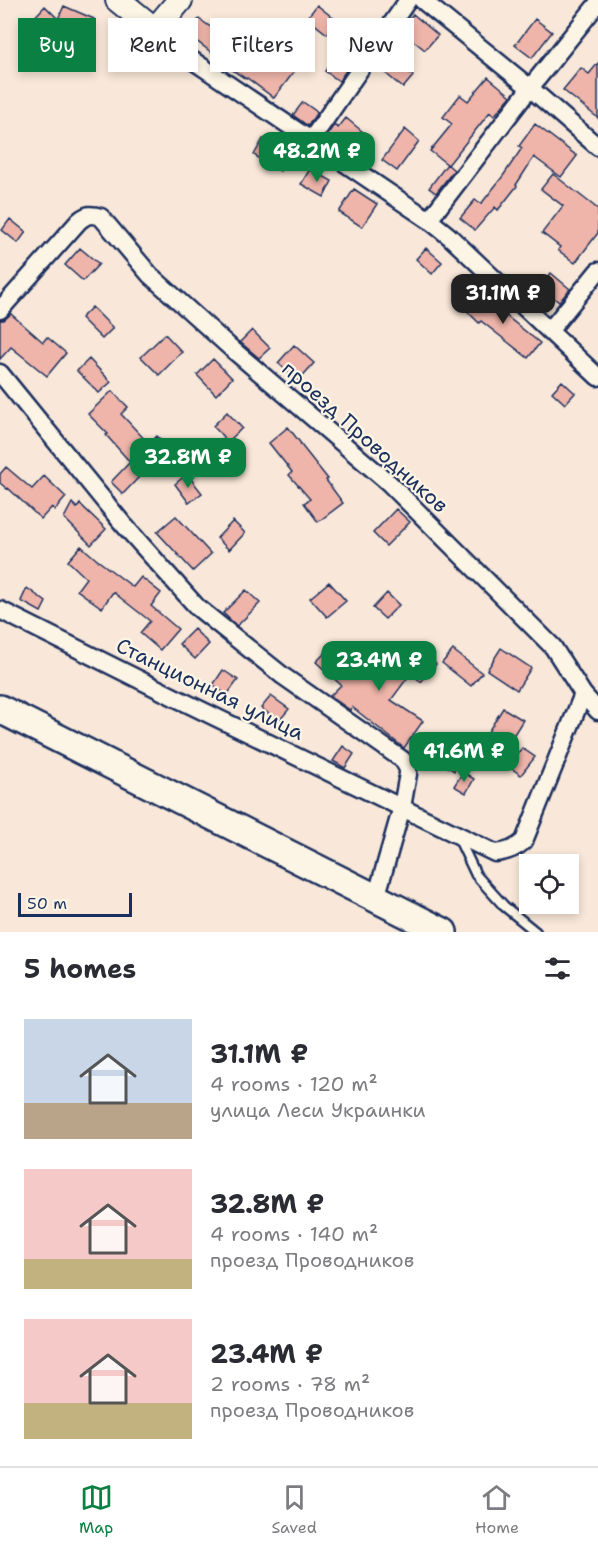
<!DOCTYPE html>
<meta charset="utf-8">
<style>
:root{--surface:#fff;--page:#f2f2f3;--text:#2b2b33;--muted:#7c7c81;--line:#e1e1e2;--accent:#0b8043}
body{margin:0;font-family:"Shantell Sans",sans-serif;background:var(--page);color:var(--text);height:100vh;display:flex;flex-direction:column;font-size:22px;white-space:nowrap}
*{box-sizing:border-box;margin:0}
p{font-size:20px;color:var(--muted)}
.icon{flex:none;width:33px;height:33px;fill:none;stroke:currentColor;stroke-width:2;stroke-linecap:round;stroke-linejoin:round}
.map{position:relative;height:932px;overflow:hidden}
.details{display:flex;flex-direction:column;background:var(--surface);flex:1}
.details>*{flex:none}
.guide{position:absolute;left:18px;top:18px;width:562px;height:54px;display:flex;gap:12px}
.tools{position:absolute;left:519px;top:854px;display:grid;gap:12px}
.tools a{display:grid;place-items:center;width:60px;height:60px;border-radius:0px;background:var(--surface);box-shadow:0 3px 9px #0003;font-size:30px}
.scale{position:absolute;left:18px;bottom:15px;width:114px;box-sizing:border-box;padding-left:6px;border:3px solid #1b2f5e;border-top:0;font-size:16px;line-height:21px;white-space:nowrap;color:#1b2f5e;-webkit-text-stroke:4px #fcf5e5;paint-order:stroke}
.price{position:absolute;translate:-50% -51px;padding:0 14px;border-radius:12px;background:var(--accent);color:#fff;font-size:20px;line-height:39px;filter:drop-shadow(0 2px 3px #0008)}
.price::after{content:'';position:absolute;left:50%;top:36px;width:18px;height:14px;margin-left:-9px;background:inherit;clip-path:polygon(0 0,100% 0,50% 100%)}
.price.selected{background:#222;color:#fff}
ul{padding:0;list-style:none}
li{display:flex;align-items:center;gap:18px;height:150px;padding:0 24px}
li span{display:grid;place-items:center;flex:none;width:168px;height:120px;border-radius:0px;color:#555}
li>.icon{margin-inline-start:auto}
span .icon{width:72px;height:72px;fill:#fffc;stroke-width:1}
li b{font-size:26px}
h2{display:flex;justify-content:space-between;align-items:center;height:72px;padding:0 24px;font-size:26px}
.pill{padding:0 21px;border-radius:0px;background:var(--surface);box-shadow:0 3px 9px #0003;font-size:21px;line-height:54px}
.pill.selected{background:var(--accent);color:#fff}
.dock{display:flex;justify-content:space-around;align-items:center;height:84px;border-top:2px solid var(--line);background:var(--surface);font-size:16px;color:var(--muted)}
.dock a{display:grid;justify-items:center;gap:3px}
.dock .selected{color:var(--accent)}
.map>svg:first-child{display:block}
.building{fill:#efb5aa;stroke:#1b2f5e;stroke-width:1.5}
.lines{fill:none;stroke-linecap:round;stroke-linejoin:round}
.lane-casing{stroke:#1b2f5e;stroke-width:13}
.street-casing{stroke:#1b2f5e;stroke-width:21}
.secondary-casing{stroke:#1b2f5e;stroke-width:28}
.primary-casing{stroke:#1b2f5e;stroke-width:32}
.lane{stroke:#fcf5e5;stroke-width:8}
.street{stroke:#fcf5e5;stroke-width:16}
.secondary{stroke:#fcf5e5;stroke-width:24}
.primary{stroke:#fcf5e5;stroke-width:27}
.labels{text-anchor:middle;dominant-baseline:central;stroke-width:4.5;stroke-linejoin:round;paint-order:stroke}
.street-label{font-size:21px;fill:#1b2f5e;stroke:#fcf5e5}
</style>
<div class="map">
<svg width="598" height="932" viewBox="0 0 598 932">
<rect width="100%" height="100%" fill="#f9e8d9"/>
<filter id="ink" filterUnits="userSpaceOnUse"><feTurbulence type="fractalNoise" baseFrequency=".0167" numOctaves="2"/><feDisplacementMap in="SourceGraphic" scale="12" xChannelSelector="R" yChannelSelector="G"/><feConvolveMatrix kernelMatrix="1 2 1 2 8 2 1 2 1" color-interpolation-filters="sRGB"/></filter>
<g filter="url(#ink)">
<!-- building -->
<path class="building" d="M317,5L337,21L327,34L307,18Z
M45,6L58,19L64,6L94,19L88,32L78,28L63,51L51,43L52,41L31,21Z
M413,14L438,35L425,50L400,30Z
M199,19L215,30L212,34L268,71L279,55L297,68L274,98L247,78L246,79L217,60L219,58L187,34Z
M535,19L552,32L532,58L515,45Z
M338,54L351,63L339,81L325,71Z
M395,60L413,76L403,88L384,72Z
M598,63V118L563,90L581,68L589,74Z
M488,77L511,96L494,116L490,112L448,165L430,151L452,124L443,117L460,95L468,101Z
M303,102L317,112L308,126L293,115Z
M346,118L368,136L352,155L327,135L334,125L338,128Z
M535,124L577,156L561,177L534,157L516,185L517,186L498,210L495,207L475,230L460,218L475,200L481,204L503,176L522,148L519,146Z
M405,129L419,141L397,171L382,160Z
M263,139L289,155L280,171L254,155Z
M447,164L454,170L436,193L429,188Z
M310,169L332,181L324,197L301,184Z
M553,174L598,209V233L575,263L558,250L560,247L542,233L563,206L541,189Z
M354,189L377,204L362,227L339,212Z
M10,219L26,232L18,243L2,230Z
M80,248L99,264L83,281L65,265Z
M426,248L442,262L432,274L416,259Z
M551,273L570,289L559,302L539,286Z
M489,291L500,302L495,307L540,343L528,358L481,321L479,323L468,312Z
M92,307L113,328L102,339L81,318Z
M11,314L43,342L47,337L66,353L47,376L11,347L0,359V320H4Z
M252,330L270,348L259,358L240,342Z
M165,334L182,352L159,375L141,357Z
M294,345L314,363L298,381L278,363Z
M89,359L111,382L99,393L77,371Z
M213,359L232,378L216,395L197,375Z
M562,381L575,393L565,404L552,392Z
M112,391L128,407L121,414L149,444L157,436L167,446L138,474L140,476L123,494L111,482L130,462L106,435L108,434L88,414Z
M227,412L242,428L228,442L213,426Z
M288,427L302,445H301L328,479L326,480L343,503L318,522L304,503L310,499L289,475L292,472L269,443Z
M6,467L32,489L44,476L66,497L55,510L52,507L41,519L8,488L7,489L0,483V474Z
M187,474L202,493L189,503L175,484Z
M72,503L77,508L80,504L106,529L91,545L64,518Z
M396,509L410,522L386,546L373,533Z
M176,516L211,554L193,571L157,532Z
M233,521L245,533L229,550L217,538Z
M81,546L96,559L133,587L141,577L161,593L151,606L178,629L160,650L140,633L150,621L113,592L102,608L77,590L86,578L68,561Z
M329,582L346,601L327,617L310,598Z
M27,588L46,602L41,612L21,601Z
M246,590L260,603L237,626L223,613Z
M387,593L399,605L385,619L373,608Z
M194,629L209,644L195,659L179,644Z
M414,645L436,664L421,682L411,673L391,700L423,721L404,748L352,707L350,710L330,696L341,685L316,662L330,648L353,670L357,665L377,683L383,675L387,677Z
M501,648L531,668L517,690L487,670Z
M453,650L482,673L471,686L442,663Z
M223,670L238,680L227,695L213,685Z
M271,696L289,709L279,721L261,708Z
M503,708L523,720L506,747L486,735Z
M457,737L470,744L454,771L442,763Z
M343,746L354,754L345,768L333,761Z
M522,748L535,757L521,775L508,766Z
M463,772L474,779L466,793L454,786Z"/>
<g class="lines">
<defs>
<path id="lane" d="M458,837L476,875L504,906L536,932"/>
<path id="street" d="M422,0L530,88L598,147
M155,30L167,43L429,220L449,236L598,377
M311,140L408,0
M429,220L530,88L598,3
M0,310L79,221C87,214 91,214 101,217L150,275L232,349L389,483L553,647L583,694L598,711
M550,330L598,271
M0,373L123,524L197,607L283,676L403,760L408,769V774L402,807L376,898
M0,610L174,697L495,853C507,852 515,849 524,841L583,694"/>
<path id="secondary" d="M118,0L155,30L180,0"/>
<path id="primary" d="M0,709L443,932"/>
</defs>
<!-- lane casing -->
<use href="#lane" class="lane-casing"/>
<!-- street casing -->
<use href="#street" class="street-casing"/>
<!-- secondary casing -->
<use href="#secondary" class="secondary-casing"/>
<!-- primary casing -->
<use href="#primary" class="primary-casing"/>
<!-- lane -->
<use href="#lane" class="lane"/>
<!-- street -->
<use href="#street" class="street"/>
<!-- secondary -->
<use href="#secondary" class="secondary"/>
<!-- primary -->
<use href="#primary" class="primary"/>
</g>
</g>
<g class="labels">
<!-- street labels -->
<g class="street-label">
<text transform="translate(365 437) rotate(42)">проезд Проводников</text>
<text transform="translate(210 689) rotate(26)">Станционная улица</text>
</g>
</g>
</svg>
<div class="tools">
<a><svg class="icon" aria-label="locate" viewBox="0 0 24 24"><circle cx="12" cy="12" r="6"/><path d="M12 2v4M12 18v4M2 12h4M18 12h4"/></svg></a>
</div>
<div class="scale">50 m</div>
<b class="price" style="left:317px;top:183px">48.2M ₽</b>
<b class="price selected" style="left:503px;top:325px">31.1M ₽</b>
<b class="price" style="left:188px;top:489px">32.8M ₽</b>
<b class="price" style="left:379px;top:692px">23.4M ₽</b>
<b class="price" style="left:464px;top:783px">41.6M ₽</b>
<div class="guide">
<a class="pill selected">Buy</a>
<a class="pill">Rent</a>
<a class="pill">Filters</a>
<a class="pill">New</a>
</div>
</div>
<section class="details">
<h2>5 homes<svg class="icon" aria-label="filters" viewBox="0 0 24 24"><path d="M4 7h16M4 17h16"/><circle cx="9" cy="7" r="2"/><circle cx="15" cy="17" r="2"/></svg></h2>
<ul>
<li><span style="background:linear-gradient(#c9d6e8 70%,#b9a48a 0)"><svg class="icon" aria-label="home" viewBox="0 0 24 24"><path d="M3 11l9-7 9 7M6 9v11h12V9"/></svg></span><div><b>31.1M ₽</b><p>4 rooms · 120 m²</p><p>улица Леси Украинки</p></div></li>
<li><span style="background:linear-gradient(#f6c9c9 75%,#c2b280 0)"><svg class="icon" aria-label="home" viewBox="0 0 24 24"><path d="M3 11l9-7 9 7M6 9v11h12V9"/></svg></span><div><b>32.8M ₽</b><p>4 rooms · 140 m²</p><p>проезд Проводников</p></div></li>
<li><span style="background:linear-gradient(#f6c9c9 70%,#c2b280 0)"><svg class="icon" aria-label="home" viewBox="0 0 24 24"><path d="M3 11l9-7 9 7M6 9v11h12V9"/></svg></span><div><b>23.4M ₽</b><p>2 rooms · 78 m²</p><p>проезд Проводников</p></div></li>
</ul>
</section>
<nav class="dock">
<a class="selected"><svg class="icon" aria-label="map" viewBox="0 0 24 24"><path d="M3 6l6-2 6 2 6-2v14l-6 2-6-2-6 2zM9 4v14M15 6v14"/></svg>Map</a>
<a><svg class="icon" aria-label="saved" viewBox="0 0 24 24"><path d="M7 4h10v16l-5-4-5 4z"/></svg>Saved</a>
<a><svg class="icon" aria-label="home" viewBox="0 0 24 24"><path d="M3 11l9-7 9 7M6 9v11h12V9"/></svg>Home</a>
</nav>
